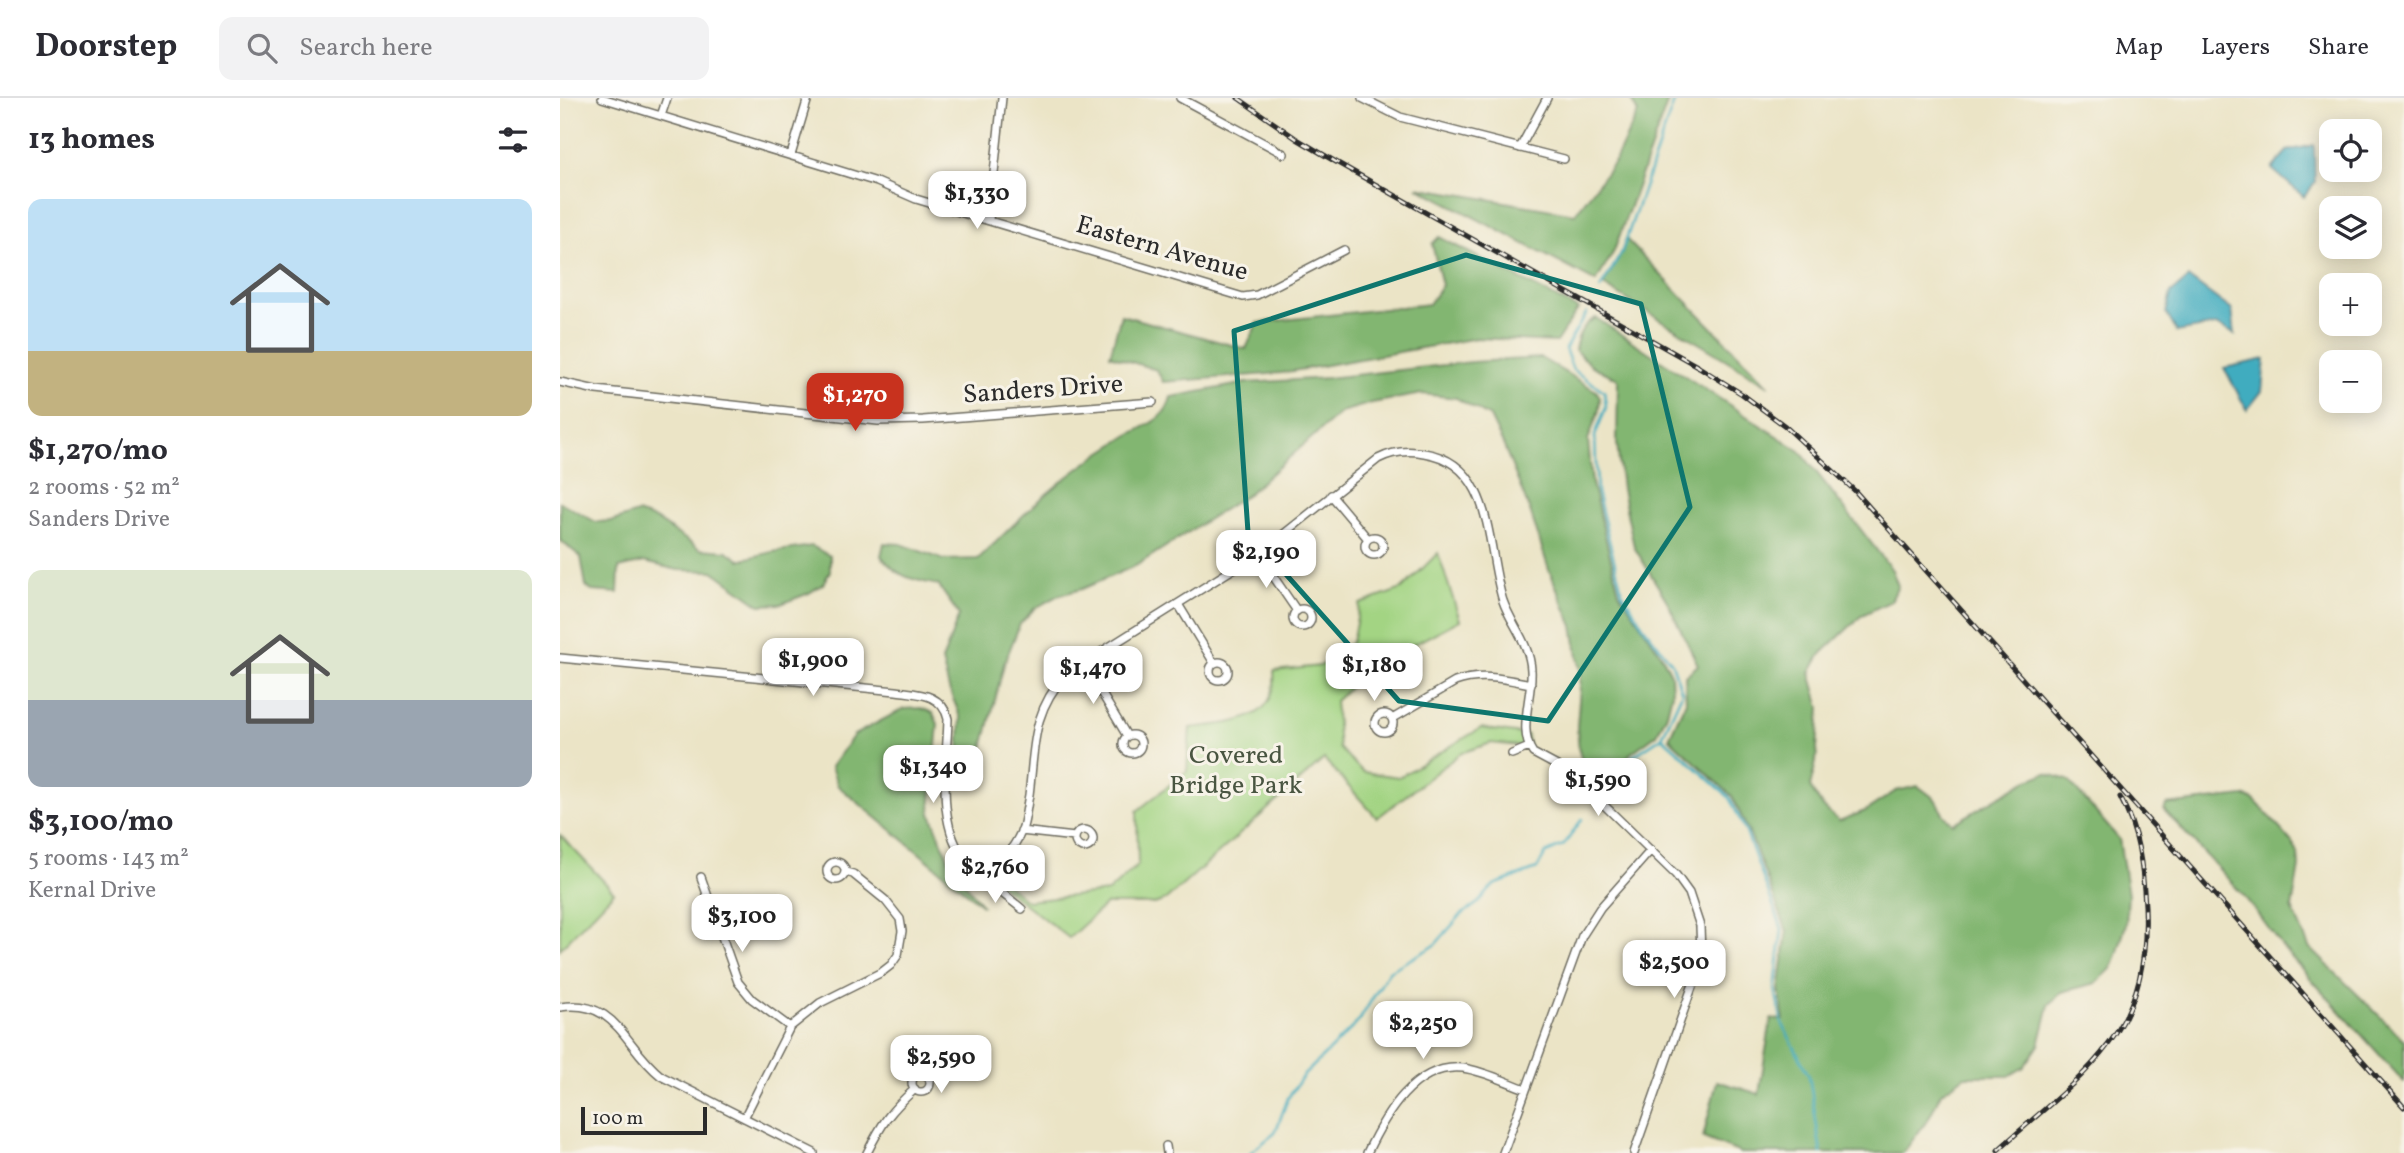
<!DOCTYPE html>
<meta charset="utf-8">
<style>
:root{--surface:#fff;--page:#f2f2f3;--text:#2b2b33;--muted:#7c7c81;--line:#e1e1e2;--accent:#c8321e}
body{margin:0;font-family:Vollkorn,serif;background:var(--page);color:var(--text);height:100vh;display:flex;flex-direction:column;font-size:26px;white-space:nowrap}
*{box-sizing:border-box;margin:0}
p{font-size:23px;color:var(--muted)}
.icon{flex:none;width:38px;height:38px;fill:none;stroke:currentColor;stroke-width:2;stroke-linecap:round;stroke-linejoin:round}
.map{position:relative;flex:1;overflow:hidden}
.sheet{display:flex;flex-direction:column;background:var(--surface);width:560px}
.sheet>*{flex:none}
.fabs{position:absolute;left:1759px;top:21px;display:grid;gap:14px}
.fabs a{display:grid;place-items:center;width:63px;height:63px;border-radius:14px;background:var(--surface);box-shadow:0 4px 18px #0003;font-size:35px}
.scale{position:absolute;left:21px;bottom:18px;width:126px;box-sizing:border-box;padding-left:7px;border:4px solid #2b2b2b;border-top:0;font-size:19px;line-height:24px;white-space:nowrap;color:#2b2b2b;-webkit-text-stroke:5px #f7f3e8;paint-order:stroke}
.price{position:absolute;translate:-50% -60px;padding:0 16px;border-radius:14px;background:#fff;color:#222;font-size:23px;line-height:46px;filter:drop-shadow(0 2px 4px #0008)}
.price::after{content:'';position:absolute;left:50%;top:42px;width:21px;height:16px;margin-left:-10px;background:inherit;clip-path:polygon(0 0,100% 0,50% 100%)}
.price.on{background:var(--accent);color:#fff}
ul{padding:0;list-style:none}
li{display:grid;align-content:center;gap:14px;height:371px;padding:0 28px}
li span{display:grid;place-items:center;height:217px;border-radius:14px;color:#555}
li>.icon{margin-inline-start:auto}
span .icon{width:126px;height:126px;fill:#fffc;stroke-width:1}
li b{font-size:30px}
h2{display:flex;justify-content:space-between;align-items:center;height:84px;padding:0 28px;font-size:30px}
header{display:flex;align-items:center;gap:42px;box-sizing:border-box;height:98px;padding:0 35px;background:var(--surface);border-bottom:2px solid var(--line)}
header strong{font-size:33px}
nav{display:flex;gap:38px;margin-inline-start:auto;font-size:24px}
.search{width:490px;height:63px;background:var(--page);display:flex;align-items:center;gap:18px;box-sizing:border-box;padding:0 24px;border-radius:14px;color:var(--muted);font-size:26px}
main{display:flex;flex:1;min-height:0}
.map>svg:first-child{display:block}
.green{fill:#a3d483;stroke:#678057;stroke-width:2}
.forest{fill:#82b671;stroke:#56704e;stroke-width:2}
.water{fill:#40acbf;stroke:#366c75;stroke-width:2}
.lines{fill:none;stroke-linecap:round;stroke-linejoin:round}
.stream{stroke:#40acbf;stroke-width:2.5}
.minor-casing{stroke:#6e6c61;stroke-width:10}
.minor{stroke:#fff;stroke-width:7}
.rail-casing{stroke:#2b2b2b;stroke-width:5}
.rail{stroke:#f7f3e8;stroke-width:2.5;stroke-dasharray:8;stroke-linecap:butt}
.marked{fill:none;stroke:#0f766e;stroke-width:5;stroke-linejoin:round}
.labels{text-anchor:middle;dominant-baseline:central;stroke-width:6;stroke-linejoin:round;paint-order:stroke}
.street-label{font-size:26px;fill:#2b2b2b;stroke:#f7f3e8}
.park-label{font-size:26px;fill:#495541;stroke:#f7f3e8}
</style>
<header>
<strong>Doorstep</strong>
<div class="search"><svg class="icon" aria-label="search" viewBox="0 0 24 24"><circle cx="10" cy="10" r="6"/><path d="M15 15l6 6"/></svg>Search here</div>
<nav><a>Map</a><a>Layers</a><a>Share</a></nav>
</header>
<main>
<section class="sheet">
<h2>13 homes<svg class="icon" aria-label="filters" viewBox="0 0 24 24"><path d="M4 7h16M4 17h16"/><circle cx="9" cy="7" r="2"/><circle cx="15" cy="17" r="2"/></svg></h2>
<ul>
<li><span style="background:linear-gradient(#bfe0f5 70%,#c2b280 0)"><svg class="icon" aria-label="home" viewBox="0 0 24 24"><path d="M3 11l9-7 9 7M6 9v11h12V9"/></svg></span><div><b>$1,270/mo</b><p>2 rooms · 52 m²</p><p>Sanders Drive</p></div></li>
<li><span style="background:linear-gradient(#dfe7d0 60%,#9aa5b1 0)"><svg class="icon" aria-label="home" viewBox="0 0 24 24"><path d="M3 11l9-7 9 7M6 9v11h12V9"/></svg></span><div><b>$3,100/mo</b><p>5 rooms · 143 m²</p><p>Kernal Drive</p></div></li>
</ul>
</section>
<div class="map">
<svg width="1844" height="1055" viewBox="0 0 1844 1055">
<rect width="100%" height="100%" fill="#f7f3e8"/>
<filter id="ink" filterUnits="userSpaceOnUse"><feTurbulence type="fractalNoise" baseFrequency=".0143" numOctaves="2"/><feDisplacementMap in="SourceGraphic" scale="14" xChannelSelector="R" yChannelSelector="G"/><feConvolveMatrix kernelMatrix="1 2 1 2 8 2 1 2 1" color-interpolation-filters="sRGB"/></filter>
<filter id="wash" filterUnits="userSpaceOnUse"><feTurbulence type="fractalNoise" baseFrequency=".00686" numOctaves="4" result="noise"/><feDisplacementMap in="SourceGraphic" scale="28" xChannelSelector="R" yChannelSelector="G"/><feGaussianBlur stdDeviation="1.57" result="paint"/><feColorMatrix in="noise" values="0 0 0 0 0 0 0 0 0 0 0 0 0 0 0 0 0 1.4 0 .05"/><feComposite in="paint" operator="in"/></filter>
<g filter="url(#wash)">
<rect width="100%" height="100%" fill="#ebe4c6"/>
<!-- green -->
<path class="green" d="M878,455L900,522L813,568L775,603L779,650L803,674L839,679L921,630L967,637L969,649L931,645L901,655L817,720L764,661L606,802L595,806H546L509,840L439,786L442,782L467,803L548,794L578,767L577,713L627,673L630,630C668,625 719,626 714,573L760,568L792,544L800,506L842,491Z
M0,737L54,794L0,851Z"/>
<!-- forest -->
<path class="forest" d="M1070,0H1109L1054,153L1036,184L857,89L1015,116L1055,63L1078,15Z
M879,139L1018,211L996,244L917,240L722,275L603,284L597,272L550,257L561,217L686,251L697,225L869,206L882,187L872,146Z
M1066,141L1209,288L1043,187L1061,156Z
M1036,220L1240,353L1332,472L1338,488L1331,503L1302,517L1261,556L1250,575L1260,609L1256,664L1250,689L1262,708L1279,723L1305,713L1336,693L1358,688L1375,701L1383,716L1393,726L1466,683L1486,675L1508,682L1559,741L1568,797L1566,826L1557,857L1551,871L1536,885L1502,894L1489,907L1479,947L1464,969L1449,978H1405L1381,995L1369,1020L1343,1055H1181L1143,1040L1157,983L1199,996L1211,921L1224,922L1219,892L1227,833L1190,737L1172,698L1109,640L1126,603L1125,578L1138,567L1107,503L1074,449L1062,391L1057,346L1058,281L1032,268L1015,252C1017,238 1023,226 1036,220Z
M981,260L1036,293L1040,299L1039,312L1028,342L1032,385L1059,494L1102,558L1111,576L1112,595L1107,616L1097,636L1071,655L1041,686L1024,669L1019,653L1017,629L1021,576L1013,528L989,472L970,413L943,346L930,319L896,300L862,296L812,305L781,314L689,395L577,467L522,491L499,497L474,511L460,526L444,566L415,682L406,686L398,678L401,620L389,591L382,563L399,517L378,487C351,481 339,480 321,458L324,445L341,446L384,462L418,461C442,439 464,415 489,394C512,374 538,356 564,340C583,328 606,323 611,299L686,285L767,280L912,264Z
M0,404L36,424L53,423L77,415L95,421L140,451L167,453L180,462L212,454L252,448L270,458V473L263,486L249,495L221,506L200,507L153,473L118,472L84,464L59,470L58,495L32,493L26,488L21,459L0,442Z
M361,610L373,615L378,626L370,713L391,767L423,808L278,688L271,669L294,637L343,611Z
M1684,698L1694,702L1700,708L1731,743L1738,755L1739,769L1732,810L1749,849L1844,942V984L1725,852L1684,798L1604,712L1606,707Z"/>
<!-- water -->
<path class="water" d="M1754,47L1755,84L1744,99L1712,71L1727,53Z
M1629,180L1672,212L1675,236L1656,227L1617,234L1606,215L1611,195Z
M1705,261L1702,293L1687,312L1664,270Z"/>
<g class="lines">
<!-- stream -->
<path class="stream" d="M1040,191L1061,156L1114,4L1119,0
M1027,214L1005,251L1013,272L1044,293L1046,309L1035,338L1037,394L1062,494L1083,528L1112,565L1122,595L1102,639L1169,699L1186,734L1222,831L1215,891L1222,925L1249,978L1261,1055
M1047,686L1072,659L1102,639
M690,1055L715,1035L728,1000L742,979L799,923L829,873L874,848L901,817L918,805L934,787L977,771L986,755L1004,747L1022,721"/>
</g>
</g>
<g filter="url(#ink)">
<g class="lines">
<defs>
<path id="minor" d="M42,0L317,84L356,101L683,199L697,197L784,152
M620,0L724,56
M802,0L840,19L1004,61
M101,18L107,0
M960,50L987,0
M231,57L248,0
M429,122L442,0
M0,284L36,292L318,323L363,322L593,304
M771,397L808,441
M805 448a9 9 0 1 1 18 0a9 9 0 1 1-18 0Z
M698,456L737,513
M618,506L654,565
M733 520a9 9 0 1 1 18 0a9 9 0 1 1-18 0Z
M0,560L336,593C358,596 382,595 388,621C387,666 375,727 407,764C423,782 444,796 462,811
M650 573a9 9 0 1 1 18 0a9 9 0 1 1-18 0Z
M523,564L567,638
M815 625a9 9 0 1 1 18 0a9 9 0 1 1-18 0Z
M832,621L895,584C921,575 945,581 971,586
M563 646a9 9 0 1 1 18 0a9 9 0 1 1-18 0Z
M952,656L969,649
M515 741a9 9 0 1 1 18 0a9 9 0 1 1-18 0Z
M461,733L515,739
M267 773a9 9 0 1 1 18 0a9 9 0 1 1-18 0Z
M141,779L178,884L192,901L230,929
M426,782C440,765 456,749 463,729C466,718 467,707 469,697C475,648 471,615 506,576L705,451L818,361C833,353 848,352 864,355C935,366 926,450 943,503C951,526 970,546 971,572C973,597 957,633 973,655L1012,676L1116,777L1129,795L1140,828L1141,856L1138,872L1074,1055
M0,909C57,900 64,949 101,978L254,1055
M352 985a9 9 0 1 1 18 0a9 9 0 1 1-18 0Z
M184,1020L230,929L260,905L322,874L331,867L338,857L342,833L340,821L325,802L293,776L285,774
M606,1048L607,1055
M307,1055C322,1025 330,1013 355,991
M807,1055C825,1017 855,965 903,970C924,973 946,984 966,991
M943,1055L1022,838L1040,810L1091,752"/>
</defs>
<!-- minor casing -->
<use href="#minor" class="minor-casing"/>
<!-- minor -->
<use href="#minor" class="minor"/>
<defs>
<path id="rail" d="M678,0L737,41L776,64L1139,269L1182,296L1225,328L1295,393L1844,1009
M1438,1052C1525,973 1591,938 1585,808C1583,769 1579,734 1560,699"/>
</defs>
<!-- rail casing -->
<use href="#rail" class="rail-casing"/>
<!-- rail -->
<use href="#rail" class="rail"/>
</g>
</g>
<!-- marked area -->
<path class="marked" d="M906,157L1081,206L1130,409L988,623L839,603L688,434L674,233Z"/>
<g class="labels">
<!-- street labels -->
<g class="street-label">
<text transform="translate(602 151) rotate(16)">Eastern Avenue</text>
<text transform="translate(483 292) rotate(-4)">Sanders Drive</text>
</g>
<!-- park labels -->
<g class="park-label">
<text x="676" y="658">Covered<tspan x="676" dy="30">Bridge Park</tspan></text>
</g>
</g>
</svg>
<div class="fabs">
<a><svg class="icon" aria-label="locate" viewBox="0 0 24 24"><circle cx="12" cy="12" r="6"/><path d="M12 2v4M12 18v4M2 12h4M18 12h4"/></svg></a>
<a><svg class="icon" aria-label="layers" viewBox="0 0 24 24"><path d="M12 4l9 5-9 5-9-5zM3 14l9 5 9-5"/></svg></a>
<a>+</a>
<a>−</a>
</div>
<div class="scale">100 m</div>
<b class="price" style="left:417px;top:133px">$1,330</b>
<b class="price on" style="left:295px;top:335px">$1,270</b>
<b class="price" style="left:706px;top:492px">$2,190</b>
<b class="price" style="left:253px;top:600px">$1,900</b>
<b class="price" style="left:814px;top:605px">$1,180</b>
<b class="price" style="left:533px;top:608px">$1,470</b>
<b class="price" style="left:373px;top:707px">$1,340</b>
<b class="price" style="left:1038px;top:720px">$1,590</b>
<b class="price" style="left:435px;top:807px">$2,760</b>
<b class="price" style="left:182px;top:856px">$3,100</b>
<b class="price" style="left:1114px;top:902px">$2,500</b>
<b class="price" style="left:863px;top:963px">$2,250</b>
<b class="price" style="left:381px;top:997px">$2,590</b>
</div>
</main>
